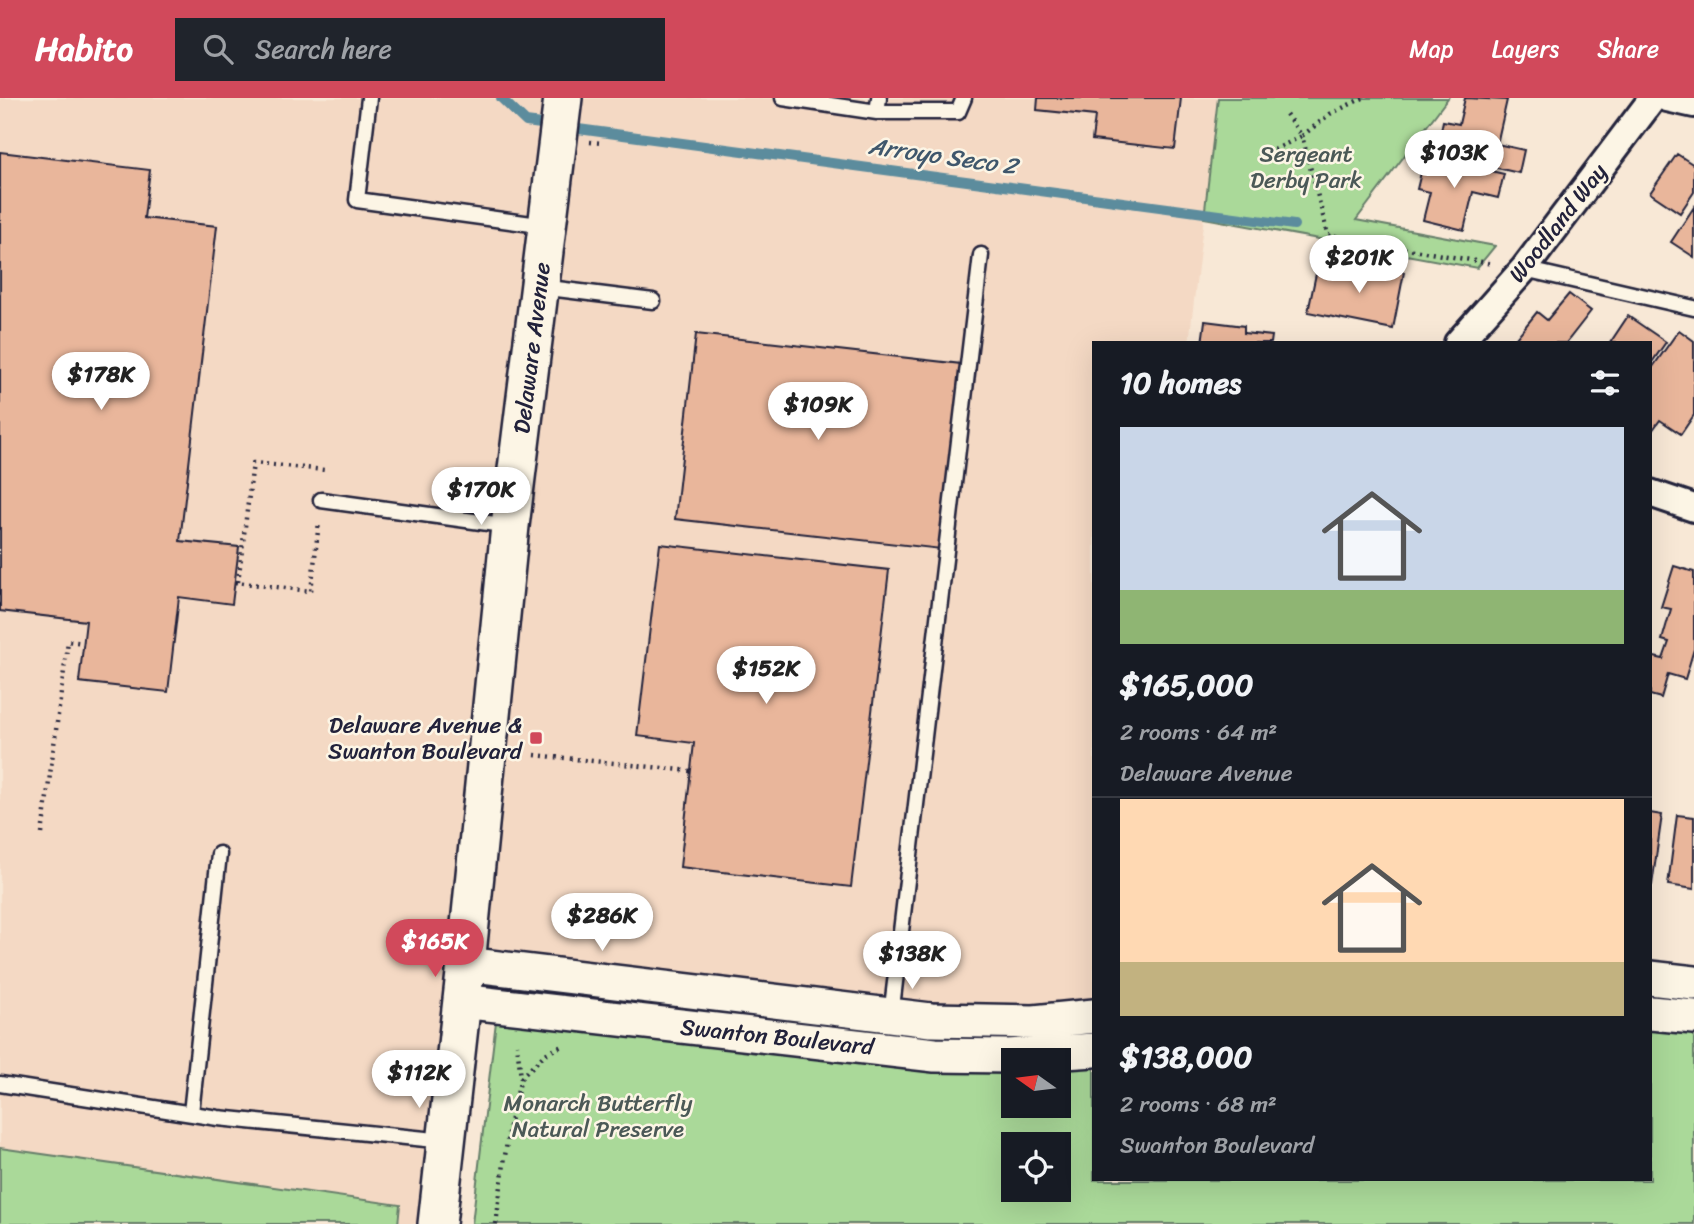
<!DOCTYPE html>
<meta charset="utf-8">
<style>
:root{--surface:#171b24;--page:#20242c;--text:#f1f3f6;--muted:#9ea1a6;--line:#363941;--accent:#d1495b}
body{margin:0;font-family:Sriracha,sans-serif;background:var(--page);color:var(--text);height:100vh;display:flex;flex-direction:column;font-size:26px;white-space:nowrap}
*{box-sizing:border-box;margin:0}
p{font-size:23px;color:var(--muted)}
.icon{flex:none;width:38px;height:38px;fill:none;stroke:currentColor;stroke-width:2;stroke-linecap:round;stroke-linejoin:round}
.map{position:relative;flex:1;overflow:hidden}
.drawer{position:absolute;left:1092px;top:243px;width:560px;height:840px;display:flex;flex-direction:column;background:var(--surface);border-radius:0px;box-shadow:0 7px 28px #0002}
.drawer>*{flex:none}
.needle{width:46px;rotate:284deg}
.fabs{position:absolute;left:1001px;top:950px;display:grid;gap:14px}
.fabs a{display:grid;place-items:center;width:70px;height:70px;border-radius:0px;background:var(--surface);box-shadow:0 7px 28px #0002;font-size:35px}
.price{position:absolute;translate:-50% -60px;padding:0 16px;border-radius:24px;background:#fff;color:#222;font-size:23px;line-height:46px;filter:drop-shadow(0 2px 4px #0008)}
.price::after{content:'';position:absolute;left:50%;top:42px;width:21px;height:16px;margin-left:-10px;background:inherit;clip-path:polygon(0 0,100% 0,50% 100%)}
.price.on{background:var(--accent);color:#fff}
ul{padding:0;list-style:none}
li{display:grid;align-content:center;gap:14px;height:371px;padding:0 28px}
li+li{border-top:2px solid var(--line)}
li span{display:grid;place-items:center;height:217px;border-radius:0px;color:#555}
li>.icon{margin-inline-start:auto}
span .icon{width:126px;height:126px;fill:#fffc;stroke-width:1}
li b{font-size:30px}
h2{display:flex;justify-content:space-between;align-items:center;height:84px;padding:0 28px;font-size:30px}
header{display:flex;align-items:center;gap:42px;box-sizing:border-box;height:98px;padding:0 35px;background:var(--accent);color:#fff}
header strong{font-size:33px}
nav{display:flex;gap:38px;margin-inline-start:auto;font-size:24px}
.search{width:490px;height:63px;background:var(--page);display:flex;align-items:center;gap:18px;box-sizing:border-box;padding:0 24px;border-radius:0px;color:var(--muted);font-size:26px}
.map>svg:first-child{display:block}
.built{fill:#f4d9c4}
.green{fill:#aad999;stroke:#667e6a;stroke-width:2;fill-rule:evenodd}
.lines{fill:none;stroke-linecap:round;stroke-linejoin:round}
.stream{stroke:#5c8c9d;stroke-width:10}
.building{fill:#e9b69b;stroke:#22223b;stroke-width:2}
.service-casing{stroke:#22223b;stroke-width:19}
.minor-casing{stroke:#22223b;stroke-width:32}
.tertiary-casing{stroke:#22223b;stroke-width:38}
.secondary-casing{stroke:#22223b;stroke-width:42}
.path{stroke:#22223b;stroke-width:4.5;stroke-dasharray:2 5;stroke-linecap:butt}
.service{stroke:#fcf5e5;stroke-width:14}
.minor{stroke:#fcf5e5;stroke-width:26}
.tertiary{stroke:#fcf5e5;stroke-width:33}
.secondary{stroke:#fcf5e5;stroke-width:37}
.poi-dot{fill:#d1495b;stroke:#fcf5e5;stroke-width:2.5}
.labels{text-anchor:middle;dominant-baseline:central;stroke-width:5;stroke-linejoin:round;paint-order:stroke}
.park-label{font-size:23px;fill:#4b5957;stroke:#fcf5e5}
.street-label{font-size:23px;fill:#22223b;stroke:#fcf5e5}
.poi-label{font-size:23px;fill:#22223b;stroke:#fcf5e5;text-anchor:end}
.water-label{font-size:24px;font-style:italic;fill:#3f576c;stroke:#fcf5e5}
</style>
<header>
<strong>Habito</strong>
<div class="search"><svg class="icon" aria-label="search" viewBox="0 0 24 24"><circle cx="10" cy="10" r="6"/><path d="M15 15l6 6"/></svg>Search here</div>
<nav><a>Map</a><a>Layers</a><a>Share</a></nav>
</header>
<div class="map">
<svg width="1694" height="1126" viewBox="0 0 1694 1126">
<rect width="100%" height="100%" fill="#f8e8d6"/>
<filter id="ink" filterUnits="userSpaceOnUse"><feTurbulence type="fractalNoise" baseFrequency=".0143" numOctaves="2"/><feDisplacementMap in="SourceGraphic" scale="14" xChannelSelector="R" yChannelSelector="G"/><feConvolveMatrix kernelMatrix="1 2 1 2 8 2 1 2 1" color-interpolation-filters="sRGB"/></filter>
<g filter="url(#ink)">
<!-- built -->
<path class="built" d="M0,0H1218L1189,245H1094V941L517,897L468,890L440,1126H0Z"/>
<!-- green -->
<path class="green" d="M1218,0H1448L1356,122L1495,148L1477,170L1204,120Z
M499,898L945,948L1094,944V1082H1650V907L1694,911V1126H472ZM1013,962H1059V1008H1013ZM1013,1046H1059V1092H1013Z
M0,1050L400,1107L398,1126H0Z"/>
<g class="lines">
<!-- stream -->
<path class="stream" d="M501,0L526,24L1294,127"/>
</g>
<!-- building -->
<path class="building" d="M1038,0H1181L1175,51L1092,42L1095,18L1037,12Z
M1465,0L1507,2L1497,46L1524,52L1519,75L1436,56L1443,23L1459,26Z
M0,54L150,72L144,120L217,128L180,443L239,449L232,506L179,499L168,594L79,584L86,523L0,513Z
M1677,56L1694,67V94L1680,115L1650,95Z
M1425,58L1504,76L1498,100L1473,94L1464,132L1423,122L1430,94L1417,91Z
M1694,109V159L1671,144Z
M1356,164L1404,174L1393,231L1308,214L1317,171L1353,178Z
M1569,196L1591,213L1566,245H1512L1537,214L1547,222Z
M1628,218L1666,244L1650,267V245H1610Z
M1205,223L1244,228V235L1272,238L1271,245H1202Z
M1679,232L1694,243V317L1681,336L1660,322L1652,333L1650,331V273Z
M696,236L961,266L941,451L675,421Z
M660,446L889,472L851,789L680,769L694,645L637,638Z
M1674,468L1694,474V551L1685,581L1668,576L1661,600L1650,597V558L1663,561L1669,544L1662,542L1671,511L1661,509Z
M1650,715L1662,717L1652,787H1650Z
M1677,717L1694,719V791L1668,787Z"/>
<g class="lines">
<defs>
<path id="service" d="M369,0L357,102L546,128
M783,0L877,14L879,0
M877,14H958L964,0
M1524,171L1694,210
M541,189L653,203
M321,402L510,428
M891,918L981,157
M0,986L218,1020L445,1043
M191,1015L219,756"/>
<path id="minor" d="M1667,0L1694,6
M1458,245L1524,171L1653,0
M1650,395L1694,410"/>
<path id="tertiary" d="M466,866L931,922L1034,924L1094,918
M1650,880L1694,885
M461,903L935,957L1008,958L1094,952
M1650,915L1694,919"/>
<path id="secondary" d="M437,1126L466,866L510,428L563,0"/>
</defs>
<!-- service casing -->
<use href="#service" class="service-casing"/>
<!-- minor casing -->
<use href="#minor" class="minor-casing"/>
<!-- tertiary casing -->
<use href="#tertiary" class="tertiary-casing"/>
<!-- secondary casing -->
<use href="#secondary" class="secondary-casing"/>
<!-- path -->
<path class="path" d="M1363,0L1330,16L1302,38L1328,137L1493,166
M590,44L603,45
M1268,55L1302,38L1286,16
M235,484L311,493L319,424
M238,484L253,365L325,372
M535,657L691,673
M42,736L68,543L84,545
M521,980L545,956L562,948
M496,1126L509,1028L521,980L517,946"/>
<!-- service -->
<use href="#service" class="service"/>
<!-- minor -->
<use href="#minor" class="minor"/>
<!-- tertiary -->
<use href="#tertiary" class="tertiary"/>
<!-- secondary -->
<use href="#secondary" class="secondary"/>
</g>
</g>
<!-- markers -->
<rect class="poi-dot" x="529" y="633" width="14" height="14" rx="3.5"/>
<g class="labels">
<!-- park labels -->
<g class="park-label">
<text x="1306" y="56">Sergeant<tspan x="1306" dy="26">Derby Park</tspan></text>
<text x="598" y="1005">Monarch Butterfly<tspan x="598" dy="26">Natural Preserve</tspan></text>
</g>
<!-- street labels -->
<g class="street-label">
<text transform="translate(1558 125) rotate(-52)">Woodland Way</text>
<text transform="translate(532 250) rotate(-83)">Delaware Avenue</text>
<text transform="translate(777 939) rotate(6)">Swanton Boulevard</text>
</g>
<!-- poi labels -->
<g class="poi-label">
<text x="522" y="627">Delaware Avenue &amp;<tspan x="522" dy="26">Swanton Boulevard</tspan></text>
</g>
<!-- water labels -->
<g class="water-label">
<text transform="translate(943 58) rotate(8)">Arroyo Seco 2</text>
</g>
</g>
</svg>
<div class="fabs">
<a><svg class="needle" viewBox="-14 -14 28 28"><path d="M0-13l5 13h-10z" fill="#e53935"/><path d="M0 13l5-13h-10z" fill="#9ea1a6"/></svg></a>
<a><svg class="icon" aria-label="locate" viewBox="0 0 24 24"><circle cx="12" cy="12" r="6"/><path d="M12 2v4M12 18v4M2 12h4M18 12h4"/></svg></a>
</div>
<b class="price" style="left:1454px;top:92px">$103K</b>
<b class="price" style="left:1359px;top:197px">$201K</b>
<b class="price" style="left:101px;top:314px">$178K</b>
<b class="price" style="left:818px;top:344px">$109K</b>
<b class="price" style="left:481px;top:429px">$170K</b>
<b class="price" style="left:766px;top:608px">$152K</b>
<b class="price" style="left:602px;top:855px">$286K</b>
<b class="price on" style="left:435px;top:881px">$165K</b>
<b class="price" style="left:912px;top:893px">$138K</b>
<b class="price" style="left:419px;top:1012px">$112K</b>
<section class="drawer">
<h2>10 homes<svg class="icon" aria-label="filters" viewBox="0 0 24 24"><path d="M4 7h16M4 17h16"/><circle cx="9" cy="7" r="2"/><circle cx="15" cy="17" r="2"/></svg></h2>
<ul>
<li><span style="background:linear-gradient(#c9d6e8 75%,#8fb573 0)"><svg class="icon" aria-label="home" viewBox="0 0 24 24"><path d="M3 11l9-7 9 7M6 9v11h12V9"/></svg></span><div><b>$165,000</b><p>2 rooms · 64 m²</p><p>Delaware Avenue</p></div></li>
<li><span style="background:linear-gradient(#ffd9b3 75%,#c2b280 0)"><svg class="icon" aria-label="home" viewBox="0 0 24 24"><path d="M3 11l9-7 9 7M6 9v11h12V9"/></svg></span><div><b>$138,000</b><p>2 rooms · 68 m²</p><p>Swanton Boulevard</p></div></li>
</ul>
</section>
</div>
